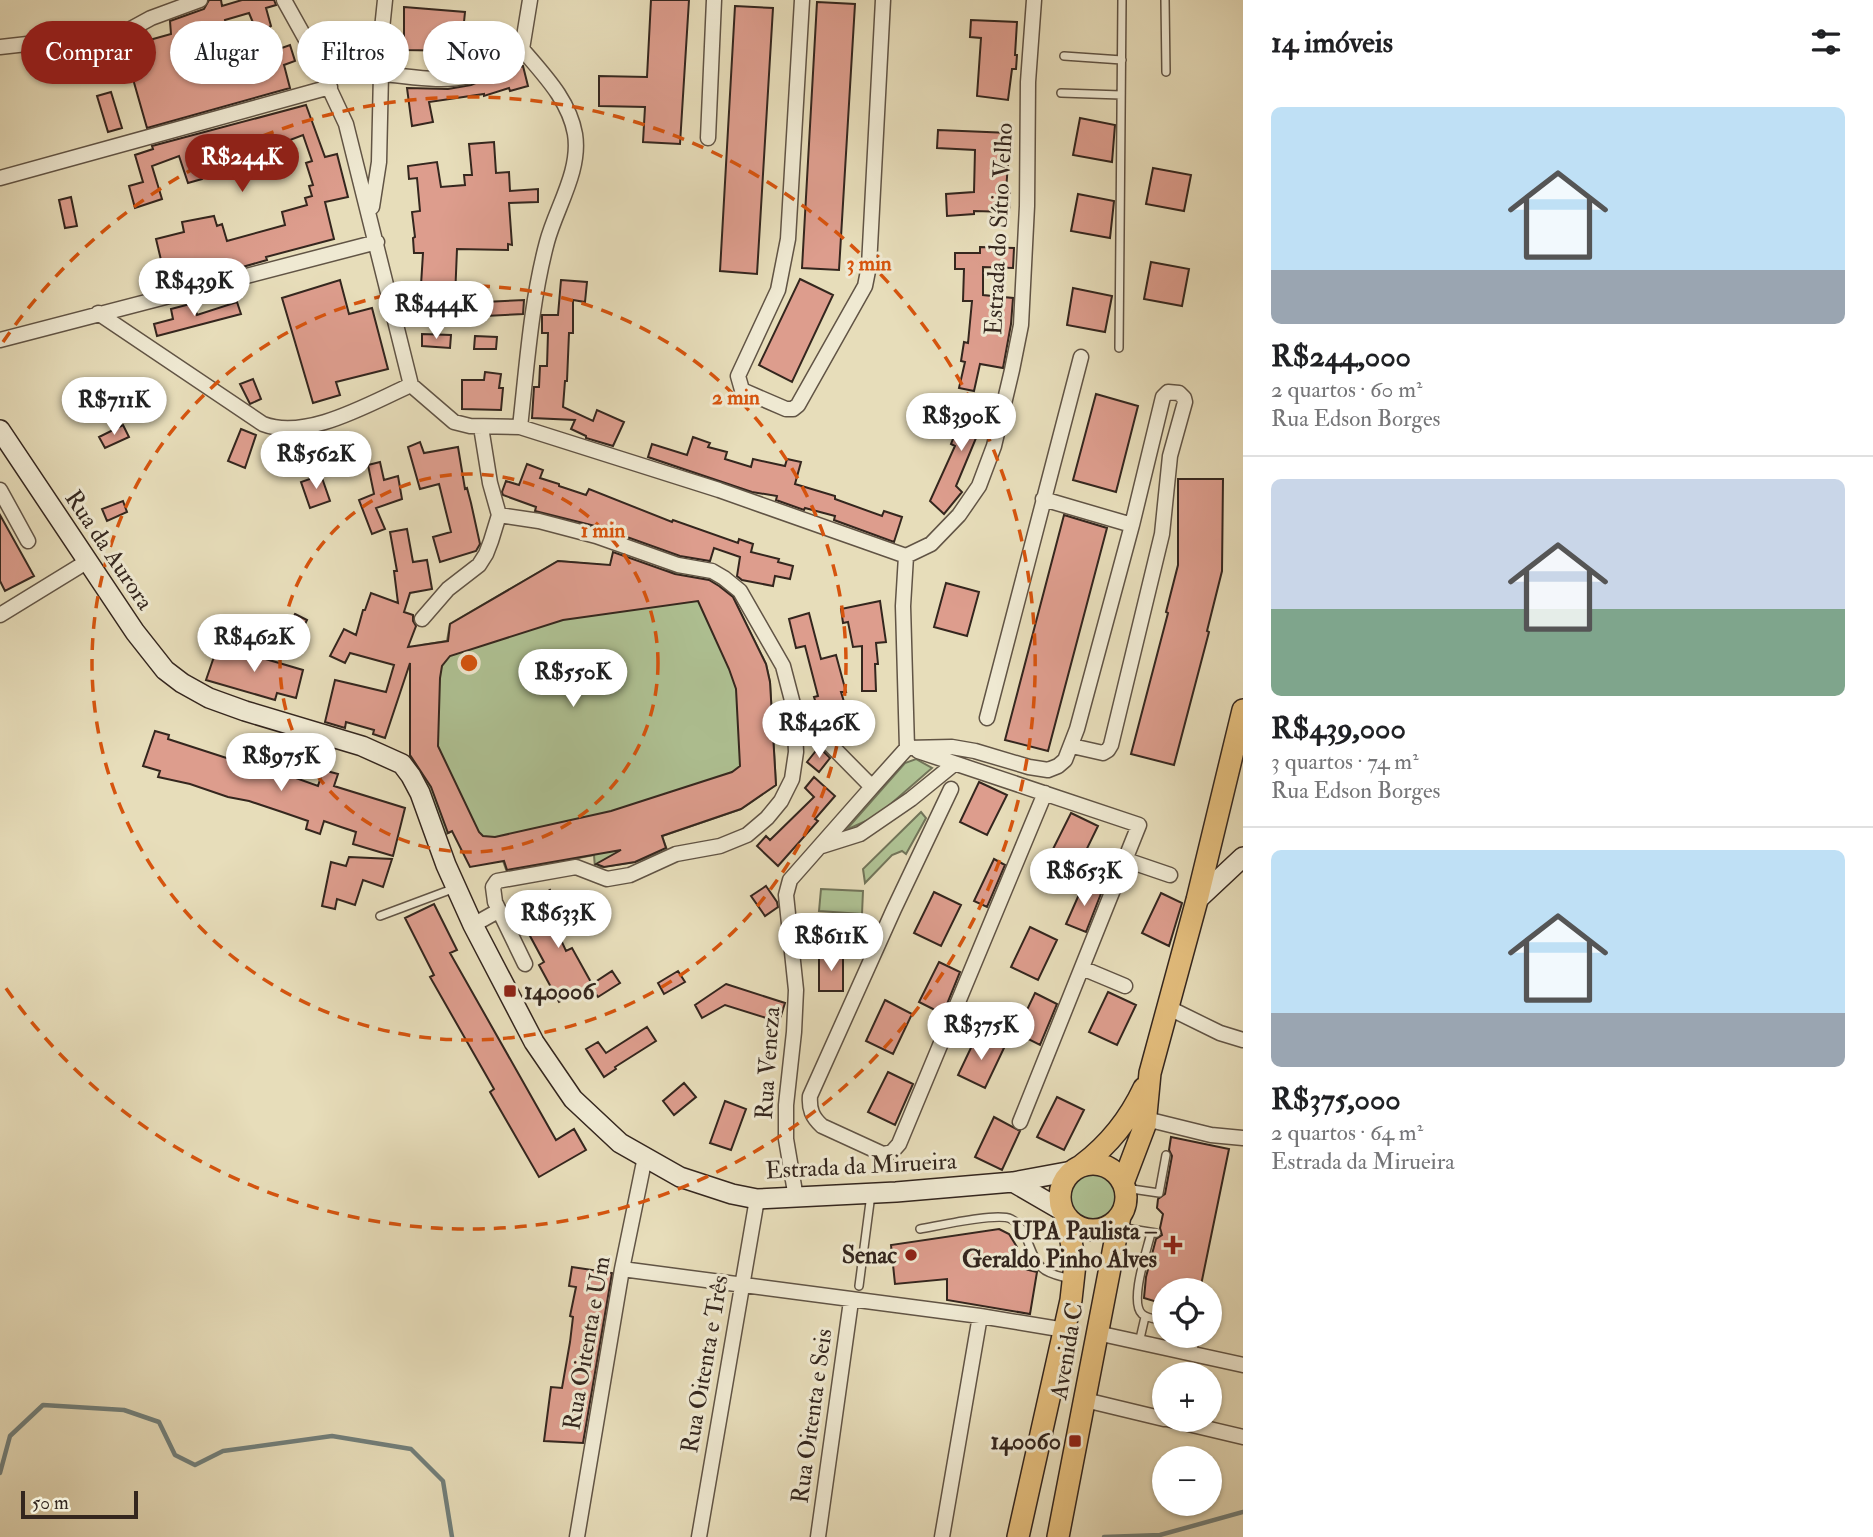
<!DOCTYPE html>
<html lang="pt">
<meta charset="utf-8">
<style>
:root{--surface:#fff;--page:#f6f6f6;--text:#202124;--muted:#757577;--line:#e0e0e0;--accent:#8f2418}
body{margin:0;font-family:"IM FELL Double Pica",serif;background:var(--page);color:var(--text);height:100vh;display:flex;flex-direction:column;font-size:26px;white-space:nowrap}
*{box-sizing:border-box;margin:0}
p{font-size:23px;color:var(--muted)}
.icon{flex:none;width:38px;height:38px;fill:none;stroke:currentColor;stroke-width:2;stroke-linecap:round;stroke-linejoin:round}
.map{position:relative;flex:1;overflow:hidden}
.sheet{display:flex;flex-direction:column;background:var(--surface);width:630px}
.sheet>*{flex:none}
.banner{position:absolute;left:21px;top:21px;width:665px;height:63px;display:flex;gap:14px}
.controls{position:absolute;left:1152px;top:1278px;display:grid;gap:14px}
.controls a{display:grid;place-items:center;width:70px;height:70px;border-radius:50%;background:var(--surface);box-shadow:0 2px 5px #0004;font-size:35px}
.scale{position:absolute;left:21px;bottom:18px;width:117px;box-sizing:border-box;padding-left:7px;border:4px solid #34261e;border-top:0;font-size:19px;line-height:24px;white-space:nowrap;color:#34261e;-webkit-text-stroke:5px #efe9d2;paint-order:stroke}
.price{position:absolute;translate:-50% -60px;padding:0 16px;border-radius:24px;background:#fff;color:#222;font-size:23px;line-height:46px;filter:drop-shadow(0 2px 4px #0008)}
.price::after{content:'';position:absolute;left:50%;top:42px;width:21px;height:16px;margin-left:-10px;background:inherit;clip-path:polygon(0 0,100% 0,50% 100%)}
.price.active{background:var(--accent);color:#fff}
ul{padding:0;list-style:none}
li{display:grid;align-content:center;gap:14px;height:371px;padding:0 28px}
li+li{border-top:2px solid var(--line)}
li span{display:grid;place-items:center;height:217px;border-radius:10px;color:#555}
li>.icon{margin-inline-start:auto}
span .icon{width:126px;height:126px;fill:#fffc;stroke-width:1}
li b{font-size:30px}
h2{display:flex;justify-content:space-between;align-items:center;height:84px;padding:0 28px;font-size:30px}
.pill{padding:0 24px;border-radius:32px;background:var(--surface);box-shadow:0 2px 5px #0004;font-size:24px;line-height:63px}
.pill.active{background:var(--accent);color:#fff}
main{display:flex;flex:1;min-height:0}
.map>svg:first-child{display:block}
.green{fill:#afc294;stroke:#727459;stroke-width:2}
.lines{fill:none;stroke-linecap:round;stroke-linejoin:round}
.stream{stroke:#717f7b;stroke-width:4.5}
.building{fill:#dd9d8d;stroke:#34261e;stroke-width:2;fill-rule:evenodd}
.lane-casing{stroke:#615445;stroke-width:10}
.street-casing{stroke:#615445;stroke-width:17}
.secondary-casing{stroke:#34261e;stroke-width:22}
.primary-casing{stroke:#34261e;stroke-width:24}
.lane{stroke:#efe9d2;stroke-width:7}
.street{stroke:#efe9d2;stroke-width:14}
.secondary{stroke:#efe9d2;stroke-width:19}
.primary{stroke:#e4be7d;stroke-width:21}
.ring{fill:none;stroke:#d6540e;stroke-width:3.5;stroke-dasharray:12 9}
.poi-dot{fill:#8f2418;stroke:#efe9d2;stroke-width:2.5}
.labels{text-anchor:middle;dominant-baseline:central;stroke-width:6;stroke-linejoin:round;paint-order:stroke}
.street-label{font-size:24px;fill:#34261e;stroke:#efe9d2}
.poi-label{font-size:24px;font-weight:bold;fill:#34261e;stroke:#efe9d2;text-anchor:end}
.centre{fill:#d6540e;stroke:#efe9d2;stroke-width:3.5}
.ring-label{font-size:21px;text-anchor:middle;font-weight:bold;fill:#d6540e;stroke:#efe9d2;stroke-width:6;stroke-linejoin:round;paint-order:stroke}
</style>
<main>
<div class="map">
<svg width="1243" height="1537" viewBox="0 0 1243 1537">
<rect width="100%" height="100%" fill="#e7ddba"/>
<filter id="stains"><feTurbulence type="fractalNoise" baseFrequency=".00286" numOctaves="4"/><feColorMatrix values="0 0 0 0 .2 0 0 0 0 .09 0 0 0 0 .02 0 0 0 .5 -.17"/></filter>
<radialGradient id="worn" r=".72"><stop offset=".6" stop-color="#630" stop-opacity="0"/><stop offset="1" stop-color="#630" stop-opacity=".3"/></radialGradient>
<!-- green -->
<path class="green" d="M558,561L711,575L732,595L766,664L770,682L776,785L741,809L662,836L667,850L635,862L595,868L594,855L507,872L503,861L452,831L444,835L410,761V681L423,645L447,641L450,624Z
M916,759L932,768L877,816L846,830L905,763Z
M921,812L926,818L906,854L902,851L892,855L865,883L863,869Z
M821,889L863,891L862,914L819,911Z
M1066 1198a25 25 0 1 1 50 0a25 25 0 1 1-50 0Z"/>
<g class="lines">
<!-- stream -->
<path class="stream" d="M0,1473L10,1436L43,1405L124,1410L159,1422L175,1455L195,1465L223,1451L332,1436L411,1449L443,1481L452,1537
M1104,1537L1160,1535L1243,1512"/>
</g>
<!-- building -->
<path class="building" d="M209,0H221L222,6L242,0H274L276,5L266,8L271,26L269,27L279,49L290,45L295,61L284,65L290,88L147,128L129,65L115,69L114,63L73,74L69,56L102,49L103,53L171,34L170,21L204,9ZM249,13L264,49L234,58L225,20Z
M651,0H689L680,144L643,142L645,107L599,106V76L647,77Z
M817,2L855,4L839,270L802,268Z
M735,6L773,8L757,274L720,271Z
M404,7L465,12L462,42L485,33L489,45L494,43L498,52L469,66L462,46L461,51L404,50Z
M971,20L1017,22L1015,55H1017L1016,69H1012L1008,100L977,96L981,38L970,37Z
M523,66L528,86L510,91L509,88L484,96V94L429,102L433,122L412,126L407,88L448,89L471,85L504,71Z
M111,92L122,128L108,132L97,96Z
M306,105L325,157L337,154L348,197L325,202L334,239L266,257L267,260L239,268L237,264L166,281L156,239L184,232L182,222L214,216L217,226L222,224L227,241L285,225L282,212L307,205L305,198L312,196L309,186L313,185L306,163L312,161L303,135L237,160L222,164L220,158L198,166L202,179L188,183L179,156L152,166L162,199L135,208L129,186L143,182L135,155L153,149L152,146Z
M1080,118L1115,125L1112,162L1073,155Z
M938,130L1010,133L1006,192H1010L1009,212L974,211V214L947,216L946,194L974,192L975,150L937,148Z
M494,142L496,173L509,172L510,191L538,189V202L509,203L512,245L508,244V250L457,249L455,298H459L461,317L417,320L416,301H420L423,253H414L413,238L415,237L412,212L420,211L417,178L409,179L408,166L437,162L441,187L465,185L464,175H472L469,144Z
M1153,168L1191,175L1184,211L1146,204Z
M1078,194L1114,201L1110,238L1071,231Z
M71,197L77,226L65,228L59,200Z
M980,247L1014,248L1013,268L983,267V295L1013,298L1011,324L1003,368L980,364L974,391L959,388L965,362L961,361L964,342L968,343L972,301H963L964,269H955V253H980Z
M1151,262L1189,269L1182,306L1144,299Z
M800,279L833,295L792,382L759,365Z
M340,280L349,314L372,308L388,369L336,382L340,395L313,403L282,298Z
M561,280L587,282L585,302L573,300V333H569L567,381H565L563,407L593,421L597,410L624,422L613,446L586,438V436L571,429L575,420L532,418L534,387H539L540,366H547L548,333H542V315H558Z
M1073,288L1112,296L1105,332L1067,325Z
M524,300L523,314L485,316L484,302Z
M237,302L241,314L157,336L154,324L173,319L171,309L194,303L197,315Z
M422,334L451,335L450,348L422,346Z
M475,336L497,337L496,349H474Z
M485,372L501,374L499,388H503L501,410L462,409V380H484Z
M253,379L261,399L250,404L240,384Z
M128,394L134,406L116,415L110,403Z
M1096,394L1138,406L1116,492L1073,480Z
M972,395L992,401L984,427L981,426L956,486L962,492L944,514L930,501L955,446L951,444L959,424L963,426Z
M123,425L129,437L105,448L99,437Z
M241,429L256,435L245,468L228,461Z
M693,437L710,443L708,447L727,452L725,459L751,467L753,459L785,466L787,459L801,462L795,484L835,496V499L882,516L884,511L902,517L894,542L834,520L835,516L805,508L804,510L776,500L777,496L752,492L648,457L652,444L687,455Z
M420,442L424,453L458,447L465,489L467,488L471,503L480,544L476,551L440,562L433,537L451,532L439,484L420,489L408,447Z
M380,462L384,480L398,476L402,499L376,508L385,529L372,534L359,500L374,494L368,465Z
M527,464L543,470L540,478L559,484V486L586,495L589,489L672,522L673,520L738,543L739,539L753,544L751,552L779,559L778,562L793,566L790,579L775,576L773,586L742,580L737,576L740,557L714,548L710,561L680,556L599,527L535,511L536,507L503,495L502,492L506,481L519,485Z
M321,475L330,501L310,508L301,482Z
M1178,479H1223L1222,571L1207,631L1209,632L1174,765L1131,754L1168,613L1166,612L1178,565Z
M123,501L127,512L107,521L102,509Z
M0,515L34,576L5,591L0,581Z
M1064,515L1107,528L1048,751L1005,740Z
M407,529L413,562L427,560L432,589L410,593L404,612L413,615V621L416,626L408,647L448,641L450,624L558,561L610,565L613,552L675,574L709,580L719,586L733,597L766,664L770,682L776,785L741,809L662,836L666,848L635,862L604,867L596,864L621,850L507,870L504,861L470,867L452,831L448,833L431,787L410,755V663L385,738L373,734L374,730L346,722L345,728L325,722L335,680L386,692L394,665L350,653L345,663L330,656L344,629L356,635L363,610H365L371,593L398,603L394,571H397L390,532ZM698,601L729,669L736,689L740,766L732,772L611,811L495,837L483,836L479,832L438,746L440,678L442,666L450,656L563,620Z
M946,583L979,592L967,636L934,627Z
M880,601L886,642L876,643L878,664H875L876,691H862V646L853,647L848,622L843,623L841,609Z
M809,613L821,659L836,655L846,692H841L845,705L819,713L814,697L818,696L805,646L796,648L789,619Z
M295,614L307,620L295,645L283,640Z
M218,645L303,670L296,698L277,693L275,700L206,680Z
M155,731L169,735L168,739L245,764L276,771V769L291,774L290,776L318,786L323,770L338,774L334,786L405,808L393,856L353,844L356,832L341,827L324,821L320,834L306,829L308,821L282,812L249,801L228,797L190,784L158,777L160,771L143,766Z
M819,747L830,758L819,772L807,762Z
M814,777L835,796L815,819L818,821L778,866L757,846L766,836L770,840L814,797L805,788Z
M979,782L1007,795L987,835L960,822Z
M1071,813L1098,826L1078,867L1051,853Z
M349,857L392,859L383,887L363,880L355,905L337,899L335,909L322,906L331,862L346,866Z
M994,859L1005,865L987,907L974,901Z
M1084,883L1102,891L1086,932L1066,924Z
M766,886L777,902L778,907L765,916L751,896Z
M550,890L567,920L555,927L566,951L572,948L592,984L612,971L620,983L598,997L590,985L559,1002L539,965L544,962L516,910Z
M934,892L961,905L941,946L914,933Z
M1161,893L1182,903L1169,946L1142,933Z
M434,904L457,950L450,953L556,1140L574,1129L586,1150L539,1177L490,1092L494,1089L430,977L434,975L405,918Z
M1030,927L1057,940L1038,980L1011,967Z
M819,955H843V991H819Z
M939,962L960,972L943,1014L919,1002Z
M678,971L685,982L664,994L658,983Z
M726,984L785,1003L779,1022L725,1005L702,1018L695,1005Z
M1108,992L1136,1005L1117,1045L1089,1032Z
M1035,993L1057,1004L1040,1045L1016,1033Z
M885,1000L912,1014L893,1054L866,1041Z
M647,1027L656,1041L615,1067L616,1069L604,1077L586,1049L598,1042L606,1053Z
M977,1035L1004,1048L985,1088L958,1075Z
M888,1072L913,1084L895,1125L868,1112Z
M684,1083L696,1097L674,1115L663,1101Z
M1057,1097L1084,1110L1064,1150L1037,1137Z
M725,1101L746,1109L731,1150L710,1143Z
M994,1117L1020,1131L1002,1170L975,1157Z
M1171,1137L1229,1149L1200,1290H1164V1304L1144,1298L1146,1277L1156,1239L1162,1235L1160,1228L1163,1214L1157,1208L1158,1199L1165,1194L1172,1156L1169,1150Z
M999,1229L1009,1234L1017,1247L1012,1266L1037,1272L1030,1314L947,1300V1279L895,1284L891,1245Z
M572,1267L612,1273L583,1443L544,1441L551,1387L562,1388L570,1342L573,1317L570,1316L576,1287L569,1286Z"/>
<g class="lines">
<defs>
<path id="lane" d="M1165,0L1166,72
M1064,56L1122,60
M1061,93L1121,95
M1119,348L1122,0
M380,916L455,888
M1125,1188L1159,1193L1166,1155
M1119,1227L1156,1233
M920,1229C938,1226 997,1212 1011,1219C1029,1228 1028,1255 1042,1268C1048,1274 1059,1276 1067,1278
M1151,1233C1147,1250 1129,1302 1142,1314C1148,1319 1157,1319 1164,1321
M859,1286L870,1202
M1139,1343L1145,1317
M1192,1354L1196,1335"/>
<path id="street" d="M284,0L309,45L346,124L411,385
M802,0L788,239L778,290L738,376L742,390L786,409H793L798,405L865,286L869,266L883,0
M309,45L382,29
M0,47L115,34L129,30L151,18L200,0
M522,49L530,0
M382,74C409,76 441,83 469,76C488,71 505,59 522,49
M708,138L714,0
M0,178L330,87
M372,207L379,162L382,29L385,0
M98,313L263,424C307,441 370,403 411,385
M0,340L377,242
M411,385L454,422L470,426L520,427L719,490L906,556
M520,427C527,365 531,302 547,242C556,208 581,171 575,134C569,100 544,75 522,49
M0,490L28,541
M1043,499L1132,525
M499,515L539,521L596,536L678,565L712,571L724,578L740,591L783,666L794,708L872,787L790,880L786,895L796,990L794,1032L786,1105V1139L796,1198
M0,615L88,561
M422,619L448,589L479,565L486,554L491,541L499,515L490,483L481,427
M987,718L1081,357
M907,748L952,747L975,751L1029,767L1048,770L1058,766L1065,760L1077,729L1132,525L1163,397L1168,392L1179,393L1184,398L1185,402L1170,456L1162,534L1111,745L1108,750L1103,753L1072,746
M918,751L1139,825L1020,1122
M872,787L907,748L903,606L906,556L931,544L959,515L979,486L994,446L1012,370L1021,325L1027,206L1028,82L1034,0
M951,789L894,909L810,1096C809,1109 812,1117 822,1126L883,1154L892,1152L899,1144L1045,793
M822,846L860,834L911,799L954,764
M1126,860L1170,875
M473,925L498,911
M525,964L495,902L493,887L497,881L576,867L607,879L630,875L676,854L720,846L747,835L767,818L781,801L792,779L796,752L794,708
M1082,968L1125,986
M1167,1007L1220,1033L1243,1040
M1146,1119L1211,1135L1243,1138
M622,1269L980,1316L1065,1330
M1097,1333L1243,1365
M1085,1400L1164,1419
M1167,1419L1243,1437
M577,1537L622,1269L645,1157
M699,1537L757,1199
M818,1537L851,1301
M942,1537L980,1316"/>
<path id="secondary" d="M0,430L135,632L165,670L182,683L209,698L245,711L362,746L402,764L411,776L420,793L446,865L473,925L534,1042L573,1099L620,1143L680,1177L732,1194L757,1199L896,1192L1013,1182L1072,1171
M1197,900L1243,857
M1013,1182L1063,1211"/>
<path id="primary" d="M1060 1197a33 33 0 1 1 66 0a33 33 0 1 1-66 0Z
M1082,1165C1110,1144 1129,1120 1144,1088
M1123,1183L1145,1125L1150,1073L1197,900L1243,710
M1018,1537L1071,1300L1075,1264L1067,1218
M1058,1537L1120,1216"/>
</defs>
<!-- lane casing -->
<use href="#lane" class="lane-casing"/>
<!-- street casing -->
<use href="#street" class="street-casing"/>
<!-- secondary casing -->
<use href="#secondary" class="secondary-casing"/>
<!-- primary casing -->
<use href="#primary" class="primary-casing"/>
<!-- lane -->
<use href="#lane" class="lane"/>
<!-- street -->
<use href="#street" class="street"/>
<!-- secondary -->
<use href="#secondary" class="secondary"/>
<!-- primary -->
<use href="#primary" class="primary"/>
</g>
<!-- distance rings -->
<g class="ring">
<circle cx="469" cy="663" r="189"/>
<circle cx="469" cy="663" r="377"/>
<path d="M3 342A566 566 0 1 1 3 984"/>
</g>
<!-- markers -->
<g class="poi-dot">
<rect x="503" y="984" width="14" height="14" rx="3.5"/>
<path d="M1169.5 1234.5h7v7h7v7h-7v7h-7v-7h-7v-7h7z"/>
<circle cx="911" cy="1255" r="7"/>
<rect x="1068" y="1434" width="14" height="14" rx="3.5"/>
</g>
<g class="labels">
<!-- street labels -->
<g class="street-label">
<text transform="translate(999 229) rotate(-87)">Estrada do Sítio Velho</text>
<text transform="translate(109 550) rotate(56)">Rua da Aurora</text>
<text transform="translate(768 1063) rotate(-86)">Rua Veneza</text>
<text transform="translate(861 1166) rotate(-3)">Estrada da Mirueira</text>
<text transform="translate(587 1343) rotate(-80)">Rua Oitenta e Um</text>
<text transform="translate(1067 1351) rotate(-80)">Avenida C</text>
<text transform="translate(705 1364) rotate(-80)">Rua Oitenta e Três</text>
<text transform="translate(812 1416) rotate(-82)">Rua Oitenta e Seis</text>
</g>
<!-- poi labels -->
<g class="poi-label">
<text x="524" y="991" text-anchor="start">140006</text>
<text x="1157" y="1231">UPA Paulista –<tspan x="1157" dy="28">Geraldo Pinho Alves</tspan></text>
<text x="897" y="1255">Senac</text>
<text x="1061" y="1441">140060</text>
</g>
</g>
<circle cx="469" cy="663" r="10" class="centre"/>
<g class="ring-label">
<text x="869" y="270">3 min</text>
<text x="736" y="404">2 min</text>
<text x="603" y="537">1 min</text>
</g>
<rect width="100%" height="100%" filter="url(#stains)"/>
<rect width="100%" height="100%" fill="url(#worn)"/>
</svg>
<div class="controls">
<a><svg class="icon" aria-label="locate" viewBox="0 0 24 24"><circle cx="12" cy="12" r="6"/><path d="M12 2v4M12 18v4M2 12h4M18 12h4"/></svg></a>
<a>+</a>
<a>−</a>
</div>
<div class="scale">50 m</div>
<b class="price active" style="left:242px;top:194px">R$244K</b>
<b class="price" style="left:194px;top:318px">R$439K</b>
<b class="price" style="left:436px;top:341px">R$444K</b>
<b class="price" style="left:114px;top:437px">R$711K</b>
<b class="price" style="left:961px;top:453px">R$390K</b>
<b class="price" style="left:316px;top:491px">R$562K</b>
<b class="price" style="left:254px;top:674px">R$462K</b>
<b class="price" style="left:573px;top:709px">R$550K</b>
<b class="price" style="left:819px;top:760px">R$426K</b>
<b class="price" style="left:281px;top:793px">R$975K</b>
<b class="price" style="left:1084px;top:908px">R$653K</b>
<b class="price" style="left:558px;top:950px">R$633K</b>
<b class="price" style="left:831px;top:973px">R$611K</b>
<b class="price" style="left:981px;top:1062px">R$375K</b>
<div class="banner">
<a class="pill active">Comprar</a>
<a class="pill">Alugar</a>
<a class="pill">Filtros</a>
<a class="pill">Novo</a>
</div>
</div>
<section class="sheet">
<h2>14 imóveis<svg class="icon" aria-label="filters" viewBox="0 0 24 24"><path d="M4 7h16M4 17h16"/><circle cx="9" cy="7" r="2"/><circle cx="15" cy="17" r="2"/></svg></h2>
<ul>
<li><span style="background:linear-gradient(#bfe0f5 75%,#9aa5b1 0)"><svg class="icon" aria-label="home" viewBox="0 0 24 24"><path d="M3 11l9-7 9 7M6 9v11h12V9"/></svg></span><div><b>R$244,000</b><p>2 quartos · 60 m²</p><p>Rua Edson Borges</p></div></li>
<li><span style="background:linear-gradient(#c9d6e8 60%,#7fa58c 0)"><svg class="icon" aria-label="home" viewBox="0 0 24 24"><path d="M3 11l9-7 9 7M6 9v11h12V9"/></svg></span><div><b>R$439,000</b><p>3 quartos · 74 m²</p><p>Rua Edson Borges</p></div></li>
<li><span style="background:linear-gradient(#bfe0f5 75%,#9aa5b1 0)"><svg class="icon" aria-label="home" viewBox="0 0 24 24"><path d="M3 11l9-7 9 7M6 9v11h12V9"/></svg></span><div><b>R$375,000</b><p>2 quartos · 64 m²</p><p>Estrada da Mirueira</p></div></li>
</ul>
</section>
</main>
